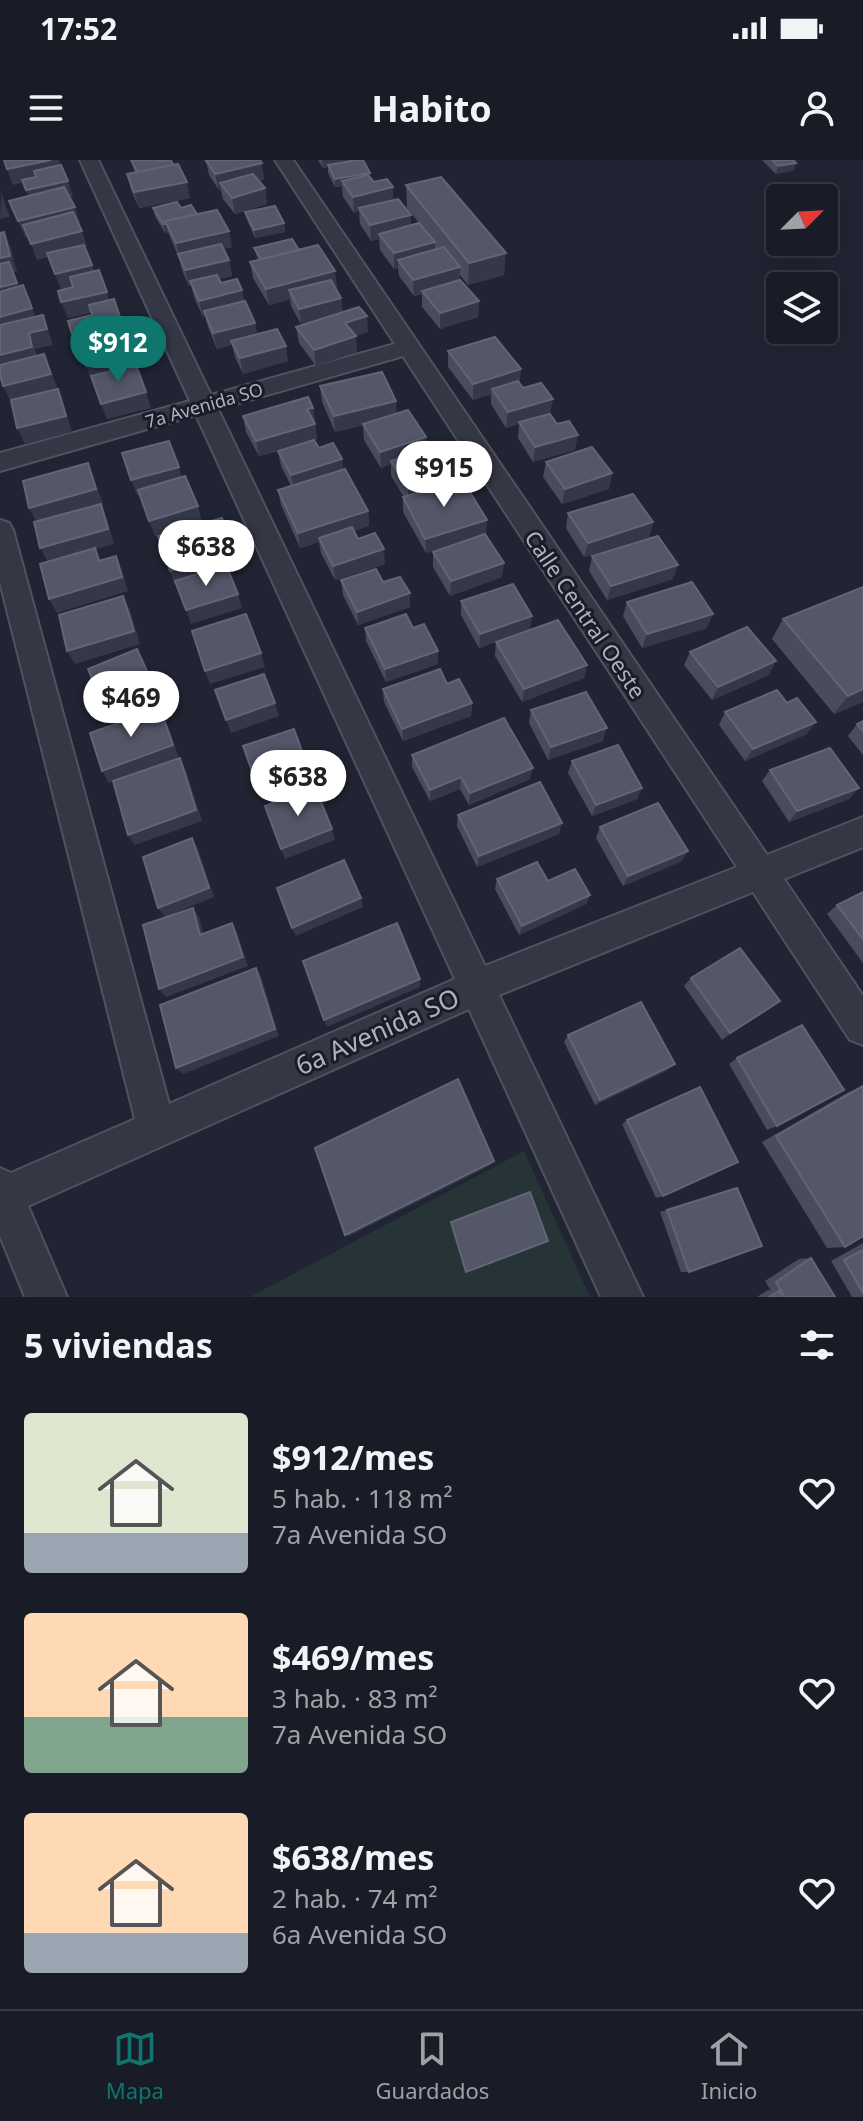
<!DOCTYPE html>
<html lang="es">
<meta charset="utf-8">
<style>
:root{--surface:#191c26;--page:#262932;--text:#f1f3f6;--muted:#9fa1a7;--line:#373a43;--accent:#0f766e}
body{margin:0;font-family:"Noto Sans",sans-serif;background:var(--page);color:var(--text);height:100vh;display:flex;flex-direction:column;font-size:30px;white-space:nowrap}
*{box-sizing:border-box;margin:0}
p{font-size:26px;color:var(--muted)}
.icon{flex:none;width:44px;height:44px;fill:none;stroke:currentColor;stroke-width:2;stroke-linecap:round;stroke-linejoin:round}
.map{position:relative;height:1137px;overflow:hidden}
.panel{display:flex;flex-direction:column;background:var(--surface);flex:1}
.panel>*{flex:none}
.needle{width:52px;rotate:66deg}
.tools{position:absolute;left:766px;top:24px;display:grid;gap:16px}
.tools a{display:grid;place-items:center;width:72px;height:72px;border-radius:8px;background:var(--surface);box-shadow:0 4px 20px #0003,0 0 0 2px var(--line);font-size:40px}
.price{position:absolute;translate:-50% -68px;padding:0 18px;border-radius:28px;background:#fff;color:#222;font-size:26px;line-height:52px;filter:drop-shadow(0 2px 4px #0008)}
.price::after{content:'';position:absolute;left:50%;top:48px;width:24px;height:18px;margin-left:-12px;background:inherit;clip-path:polygon(0 0,100% 0,50% 100%)}
.price.on{background:var(--accent);color:#fff}
ul{padding:0;list-style:none}
li{display:flex;align-items:center;gap:24px;height:200px;padding:0 24px}
li span{display:grid;place-items:center;flex:none;width:224px;height:160px;border-radius:8px;color:#555}
li>.icon{margin-inline-start:auto}
span .icon{width:96px;height:96px;fill:#fffc;stroke-width:1}
li b{font-size:34px}
h2{display:flex;justify-content:space-between;align-items:center;height:96px;padding:0 24px;font-size:34px}
.status{display:flex;justify-content:space-between;align-items:center;height:56px;padding:0 40px;background:var(--surface);direction:ltr}
.status svg{height:22px;fill:currentColor}
header{display:flex;justify-content:space-between;align-items:center;height:104px;padding:0 24px;background:var(--surface);font-size:36px;font-weight:700}
.dock{display:flex;justify-content:space-around;align-items:center;height:112px;border-top:2px solid var(--line);background:var(--surface);font-size:22px;color:var(--muted)}
.dock a{display:grid;justify-items:center;gap:4px}
.dock .on{color:var(--accent)}
.map>svg:first-child{display:block}
.green{fill:#263337}
.lines{fill:none;stroke-linecap:round;stroke-linejoin:round}
.minor-casing{stroke:#4f525f;stroke-width:4}
.minor{fill:#343744;fill-rule:evenodd}
.wall{fill:#484c5d}
.shaded-wall{fill:#343848}
.building{fill:#535768;stroke:#616576;stroke-width:2}
.labels{text-anchor:middle;dominant-baseline:central;stroke-width:6;stroke-linejoin:round;paint-order:stroke}
.far-street-label{font-size:18px;fill:#aeb2c1;stroke:#1a1d28}
.street-label{font-size:22px;fill:#aeb2c1;stroke:#1a1d28}
.near-street-label{font-size:26px;fill:#aeb2c1;stroke:#1a1d28}
</style>
<div class="status"><b>17:52</b><svg viewBox="0 0 49 12"><path d="M0 12V9h3v3zM5 12V6h3v6zM10 12V3h3v9zM15 12V0h3v12zM26 1h20v11H26zM47 4h2v5h-2z"/></svg></div>
<header><svg class="icon" aria-label="menu" viewBox="0 0 24 24"><path d="M4 6h16M4 12h16M4 18h16"/></svg>Habito<svg class="icon" aria-label="person" viewBox="0 0 24 24"><circle cx="12" cy="8" r="4"/><path d="M4 21q1-7 8-7t8 7"/></svg></header>
<div class="map">
<svg width="863" height="1137" viewBox="0 0 863 1137">
<rect width="100%" height="100%" fill="#212533"/>
<!-- green -->
<path class="green" d="M524,991L590,1137H250Z"/>
<g class="lines">
<defs>
<path id="minor" d="M80,0H98L211,235L395,184L275,0H293L767,695L863,657V687L784,719L863,836V885L850,880L753,732L499,835L643,1137H601L469,849L28,1046L67,1137H25L0,1076V1008L11,1013L135,959L0,422V360L9,363L13,370L169,944L455,819L196,255L0,311V293L190,241ZM403,196L737,707L485,806L218,249Z"/>
</defs>
<!-- minor casing -->
<use href="#minor" class="minor-casing"/>
<!-- minor -->
<use href="#minor" class="minor"/>
</g>
<!-- wall -->
<path class="wall" d="M131,0L190,38L139,48L131,30L127,14L135,12Z
M204,0H260L264,19L259,21L265,28L267,44L235,54L223,39L221,30H219L209,15L207,5Z
M318,0H363L370,13V17L374,22L411,55V65L419,63L407,48L406,25L504,115L468,125L460,115V120L479,141L478,157L440,169L422,147V134L414,136L399,116L398,108L394,109L380,90L379,79L371,81L360,64L359,51L354,53L343,37L342,26L335,27L328,13V7L323,8Z
M762,0H793L796,3L793,11L776,14Z
M153,48H181L197,54L232,87L224,89L229,100L232,116L219,119L221,123L242,130L244,142L255,163L257,174L288,201L243,214L235,197L232,185L217,189L208,167L205,156L203,157L194,137L191,125L189,126L182,110L179,98L168,72L165,73L155,56Z
M245,52L284,63L285,72L255,78L247,60Z
M254,88L299,90L337,127L335,128L341,138L342,152L368,172L355,176L357,192L316,206L299,183L296,167L313,162L301,164L291,146L290,139L269,145L253,118L250,102L258,100Z
M448,191L521,209L519,223L523,228L550,255L575,290L533,302L518,278L519,264L506,268L491,244V234L473,240L448,207Z
M320,226L397,254L426,277V289L447,324L487,360L485,375L502,417L450,436L433,407V392L462,382L426,393L403,352V337H404L391,316V304L381,308L364,280L363,265L335,272L322,242Z
M313,248L317,279L314,280L319,288L343,310L368,351L369,366L354,371L358,379L385,404L335,420L321,393L319,382L300,388L281,345L278,330L291,326L281,306L278,291L259,296L246,272L243,256Z
M546,302L612,313L609,329L562,344L543,317Z
M568,353L653,362L649,377L584,397L566,368Z
M592,396L673,419L607,440L589,411Z
M341,420L383,422L410,447L358,465L343,435Z
M461,441L530,470L587,505L584,518L522,542L495,496L496,482L509,477L479,488L461,455Z
M627,442L707,468L642,488L623,456Z
M783,459L863,542L834,554L772,479Z
M365,468H413L438,491V504L386,522L366,481Z
M690,492L769,515L712,540L684,505Z
M447,524L472,543L471,556L403,581L384,542L383,529Z
M787,543L807,574L745,601L719,565L725,552Z
M531,550L603,581L548,600L529,563Z
M863,561V595L848,576L857,564Z
M412,595L530,619L469,645L460,629L430,641L412,607Z
M572,601L642,628L637,639L592,656L568,613Z
M770,610L859,628L849,639L789,662L762,621Z
M458,655L559,674L477,707L457,666Z
M600,667L682,701L623,726L596,678Z
M497,719L548,721L590,735L586,744L519,775L495,729Z
M863,732V803L827,754L837,745Z
M691,818L780,841L722,880L684,826Z
M568,875L668,910L595,945L564,882Z
M737,898L777,966L767,970L729,904Z
M863,926L845,1087L827,1088L762,982L847,933Z
M627,960L663,1036L656,1038L622,964Z
M737,1028L689,1112H681L660,1052Z
M863,1083V1137H852L831,1101Z
M811,1098L835,1137H757L768,1130L771,1131L765,1121L799,1099Z"/>
<!-- shaded-wall -->
<path class="shaded-wall" d="M51,0H59L63,14L13,25L7,9Z
M322,0H359L323,8Z
M262,3L264,19L225,29L220,23L221,30H219L215,14Z
M796,3L793,11L776,14L778,6Z
M370,13V21H342V26L335,27V19Z
M68,21L73,37L32,45L26,30Z
M187,22L190,38L139,48L134,32Z
M393,27V43L359,48V51L354,53L353,37Z
M265,28L267,44L235,54L232,38Z
M0,29L10,57L0,59L1,34Z
M75,47L80,63L25,77L18,61Z
M411,55V71L379,74V79L371,81L370,65Z
M284,63L285,72L255,78L254,70Z
M163,64H166L168,72L165,73Z
M82,71L87,87L37,100L31,84Z
M229,71L232,87L180,99L176,83Z
M4,72L11,88L17,112H13L24,139L0,145V98Z
M435,82V98L398,100V108L394,109V93Z
M506,93L504,115L468,125L469,103Z
M229,100L232,116L192,125L190,121L191,125L189,126L185,110Z
M92,105L98,121L61,129L55,114Z
M460,107V123L422,131V134L414,136L413,120Z
M335,111L337,127L293,138L289,130L290,139L269,145L266,129Z
M242,130L245,146L204,151L205,156L203,157L199,141Z
M107,132L112,148L68,158L61,142Z
M341,138L343,154L301,164L299,149Z
M479,141L478,157L440,169V153Z
M32,148L39,164L0,175V157Z
M43,155L53,185L35,189L39,203L0,213V195L29,173Z
M367,156L368,172L347,179L345,163Z
M122,163L128,178L78,190L72,174Z
M255,163L258,179L231,181L232,185L217,189L213,173Z
M356,176L357,192L316,206L314,190Z
M286,186L288,201L243,214L240,198Z
M44,194L58,229L11,242L3,226Z
M132,195L137,211L92,222L86,206Z
M521,209L519,225L492,229L491,234L473,240V224Z
M58,229L64,245L72,272L25,284L17,268Z
M146,232L151,248L107,259L101,244Z
M553,239L550,255L506,268L508,252Z
M396,241L397,257L335,272L334,256Z
M313,248L315,263L307,249Z
M315,264L317,279L259,296L256,281Z
M578,275L575,290L533,302L535,287Z
M426,277V293L391,301V304L381,308L380,292Z
M342,299L344,315L294,330L291,315Z
M88,303L94,318L103,344L101,345L107,359L114,384L96,389L102,402H48L40,388L37,363L29,348Z
M179,307L183,323L137,335L131,320Z
M612,313L609,329L562,344L565,329Z
M447,316V331L408,344V329Z
M198,346L202,361L155,376L149,361Z
M368,351L369,366L320,381L319,378V382L300,388L298,373Z
M487,360L486,374L426,393L425,379Z
M653,362L649,377L584,397L588,383Z
M384,389L385,404L335,420L333,406Z
M236,392L240,407L175,425L170,411Z
M116,396L122,410L128,431L57,453L49,439Z
M504,403L502,417L450,436L451,421Z
M678,405L673,419L607,440L611,426Z
M410,433V447L358,465L357,452Z
M238,434L242,448L191,464L186,450Z
M123,436L130,450L140,484L75,504L67,491Z
M713,454L707,468L642,488L647,474Z
M532,456L530,470L479,488L480,474Z
M137,489L156,531L108,551L100,538Z
M438,491V504L386,522L385,509Z
M261,493L265,507L210,524L205,511Z
M776,501L769,515L712,540L718,527Z
M587,505L584,518L522,542L524,529Z
M863,529V542L834,554L848,536Z
M275,543L279,556L231,573L226,560Z
M472,543L471,556L403,581L402,569Z
M160,548L166,561L179,598L109,623L102,611Z
M816,562L807,574L745,601L753,589Z
M607,568L603,581L548,600L551,587Z
M180,598L186,610L202,661L135,685L128,675Z
M308,608L311,619L261,637L257,625Z
M533,608L530,619L469,645L470,633Z
M461,617L460,629L430,641V630Z
M642,628L637,639L592,656L596,645Z
M859,628L849,639L789,662L797,651Z
M562,663L559,674L477,707L479,696Z
M332,669L335,680L285,699L281,689Z
M192,678L198,689L214,737L165,757L158,748Z
M688,691L682,701L623,726L628,716Z
M590,735L586,744L519,775L522,766Z
M361,738L363,747L296,776L292,768Z
M193,748L199,757L206,783L200,775Z
M232,763L237,772L248,806L166,837L159,829Z
M256,808L261,816L279,876L183,914L176,908Z
M420,819V827L327,867L324,860Z
M780,841L771,848L722,880L730,873Z
M675,904L668,910L595,945L600,940Z
M494,1001L491,1005L349,1076L345,1075Z"/>
<!-- building -->
<path class="building" d="M4,0H51L7,9Z
M131,0H157L158,1L171,0L173,5L137,12Z
M206,0H260L262,3L215,14Z
M357,0H363L370,13L335,19L328,5Z
M772,0H793L796,3L778,6Z
M178,4L187,22L134,32L127,14Z
M61,5L68,21L26,30L22,20L36,17L34,11Z
M253,14L265,28L232,38L220,23Z
M368,15L374,22L387,19L393,27L353,37L342,21Z
M441,17L506,93L469,103L406,25Z
M64,27L75,47L18,61L9,41Z
M398,39L411,55L370,65L359,48Z
M177,42L181,48L191,45L197,54L165,61L166,64H163L153,48Z
M275,46L284,63L254,70L245,52Z
M217,50L229,71L176,83L165,61Z
M73,52L82,71L31,84L23,65Z
M419,63L435,82L394,93L379,74Z
M4,72L10,96L0,98V73Z
M292,79L299,90L261,99L254,88Z
M221,84L229,100L185,110L178,94Z
M84,85L92,105L55,114L47,93Z
M318,85L335,111L266,129L250,102Z
M444,87L460,107L413,120L398,100Z
M9,102L17,123L0,127V104Z
M99,110L107,132L61,142L58,131L73,127L70,117Z
M217,115L221,123L237,119L242,130L199,141L190,121Z
M331,120L341,138L299,149L289,130Z
M460,120L479,141L440,153L422,131Z
M23,125L32,148L0,157V132Z
M114,139L122,163L72,174L68,161L92,155L89,145Z
M245,141L255,163L213,173L204,151Z
M359,147L367,156L345,163L356,176L314,190L296,167Z
M43,155L47,169L29,173L32,187L0,195V165Z
M277,169L286,186L240,198L231,181Z
M125,174L132,195L86,206L79,185Z
M495,177L521,209L473,224L448,191Z
M44,194L51,214L3,226L0,215V205Z
M136,205L146,232L101,244L91,216Z
M382,212L396,241L334,256L320,226Z
M518,221L523,228L541,223L553,239L508,252L492,229Z
M58,229L66,256L17,268L11,240Z
M308,237L313,248L307,249L315,264L256,281L243,256Z
M408,250L426,277L380,292L363,264Z
M550,254L557,264L569,261L578,275L535,287L519,262Z
M314,280L319,288L333,283L342,299L291,315L278,291Z
M169,281L179,307L131,320L122,293Z
M592,287L612,313L565,329L546,302Z
M430,288L447,316L408,329L391,301Z
M88,303L96,329L29,348L23,321Z
M345,309L368,351L298,373L278,330Z
M185,316L198,346L149,361L138,330Z
M462,319L487,360L425,379L403,337Z
M633,334L653,362L588,383L568,353Z
M101,344L108,369L40,388L34,362Z
M222,358L236,392L170,411L158,376Z
M352,367L358,379L375,373L384,389L333,406L319,378Z
M485,374L504,403L451,421L433,392Z
M658,376L678,405L611,426L592,396Z
M95,388L99,401L116,396L122,417L49,439L40,404Z
M226,405L238,434L186,450L175,421Z
M376,409L383,422L400,417L410,433L357,452L341,420Z
M692,422L713,454L647,474L627,442Z
M513,424L532,456L480,474L461,441Z
M863,427V529L848,536L783,459Z
M123,436L134,471L67,491L59,455Z
M246,454L261,493L205,511L192,471Z
M406,454L413,468L424,464L438,491L385,509L365,468Z
M558,460L587,505L524,529L496,482Z
M747,467L776,501L718,527L690,492Z
M137,489L150,518L100,538L88,509Z
M440,509L447,524L459,519L472,543L402,569L383,529Z
M264,514L275,543L226,560L215,530Z
M777,530L787,543L797,538L816,562L753,589L725,552Z
M586,532L607,568L551,587L531,550Z
M160,548L173,585L102,611L90,573Z
M504,558L533,608L470,633L461,617L430,630L412,595Z
M863,561V571L857,564Z
M294,569L308,608L257,625L243,586Z
M618,585L642,628L596,645L572,601Z
M830,588L859,628L797,651L770,610Z
M180,598L196,650L128,675L113,621Z
M540,622L562,663L479,696L458,655Z
M315,627L332,669L281,689L265,646Z
M658,643L688,691L628,716L600,667Z
M192,678L209,728L158,748L143,697Z
M344,700L361,738L292,768L277,728Z
M537,702L548,721L575,709L590,735L522,766L497,719Z
M863,732V779L837,745Z
M193,748L200,775L232,763L243,797L159,829L143,765Z
M397,763L420,819L324,860L303,801Z
M740,788L780,841L730,873L691,818Z
M256,808L275,869L176,908L160,845Z
M641,842L675,904L600,940L568,875Z
M802,865L844,930L777,966L737,898Z
M458,919L494,1001L345,1075L315,988Z
M863,926V1076L845,1087L776,976Z
M700,927L738,1002L663,1036L627,960Z
M737,1028L762,1086L689,1112L667,1050Z
M530,1032L548,1081L466,1112L451,1062Z
M863,1090V1133L844,1100Z
M811,1098L835,1137H785L776,1122Z
M779,1131L782,1137H769Z"/>
<g class="labels">
<!-- far-street labels -->
<g class="far-street-label">
<text transform="translate(204 245) rotate(-16)">7a Avenida SO</text>
</g>
<!-- street labels -->
<g class="street-label">
<text transform="translate(586 454) rotate(56)">Calle Central Oeste</text>
</g>
<!-- near-street labels -->
<g class="near-street-label">
<text transform="translate(377 871) rotate(-24)">6a Avenida SO</text>
</g>
</g>
</svg>
<div class="tools">
<a><svg class="needle" viewBox="-14 -14 28 28"><path d="M0-13l5 13h-10z" fill="#e53935"/><path d="M0 13l5-13h-10z" fill="#9fa1a7"/></svg></a>
<a><svg class="icon" aria-label="layers" viewBox="0 0 24 24"><path d="M12 4l9 5-9 5-9-5zM3 14l9 5 9-5"/></svg></a>
</div>
<b class="price on" style="left:118px;top:224px">$912</b>
<b class="price" style="left:444px;top:349px">$915</b>
<b class="price" style="left:206px;top:428px">$638</b>
<b class="price" style="left:131px;top:579px">$469</b>
<b class="price" style="left:298px;top:658px">$638</b>
</div>
<section class="panel">
<h2>5 viviendas<svg class="icon" aria-label="filters" viewBox="0 0 24 24"><path d="M4 7h16M4 17h16"/><circle cx="9" cy="7" r="2"/><circle cx="15" cy="17" r="2"/></svg></h2>
<ul>
<li><span style="background:linear-gradient(#dfe7d0 75%,#9aa5b1 0)"><svg class="icon" aria-label="home" viewBox="0 0 24 24"><path d="M3 11l9-7 9 7M6 9v11h12V9"/></svg></span><div><b>$912/mes</b><p>5 hab. · 118 m²</p><p>7a Avenida SO</p></div><svg class="icon" aria-label="heart" viewBox="0 0 24 24"><path d="M12 20l-8-8c-3-5 5-10 8-4 3-6 11-1 8 4z"/></svg></li>
<li><span style="background:linear-gradient(#ffd9b3 65%,#7fa58c 0)"><svg class="icon" aria-label="home" viewBox="0 0 24 24"><path d="M3 11l9-7 9 7M6 9v11h12V9"/></svg></span><div><b>$469/mes</b><p>3 hab. · 83 m²</p><p>7a Avenida SO</p></div><svg class="icon" aria-label="heart" viewBox="0 0 24 24"><path d="M12 20l-8-8c-3-5 5-10 8-4 3-6 11-1 8 4z"/></svg></li>
<li><span style="background:linear-gradient(#ffd9b3 75%,#9aa5b1 0)"><svg class="icon" aria-label="home" viewBox="0 0 24 24"><path d="M3 11l9-7 9 7M6 9v11h12V9"/></svg></span><div><b>$638/mes</b><p>2 hab. · 74 m²</p><p>6a Avenida SO</p></div><svg class="icon" aria-label="heart" viewBox="0 0 24 24"><path d="M12 20l-8-8c-3-5 5-10 8-4 3-6 11-1 8 4z"/></svg></li>
</ul>
</section>
<nav class="dock">
<a class="on"><svg class="icon" aria-label="map" viewBox="0 0 24 24"><path d="M3 6l6-2 6 2 6-2v14l-6 2-6-2-6 2zM9 4v14M15 6v14"/></svg>Mapa</a>
<a><svg class="icon" aria-label="saved" viewBox="0 0 24 24"><path d="M7 4h10v16l-5-4-5 4z"/></svg>Guardados</a>
<a><svg class="icon" aria-label="home" viewBox="0 0 24 24"><path d="M3 11l9-7 9 7M6 9v11h12V9"/></svg>Inicio</a>
</nav>
